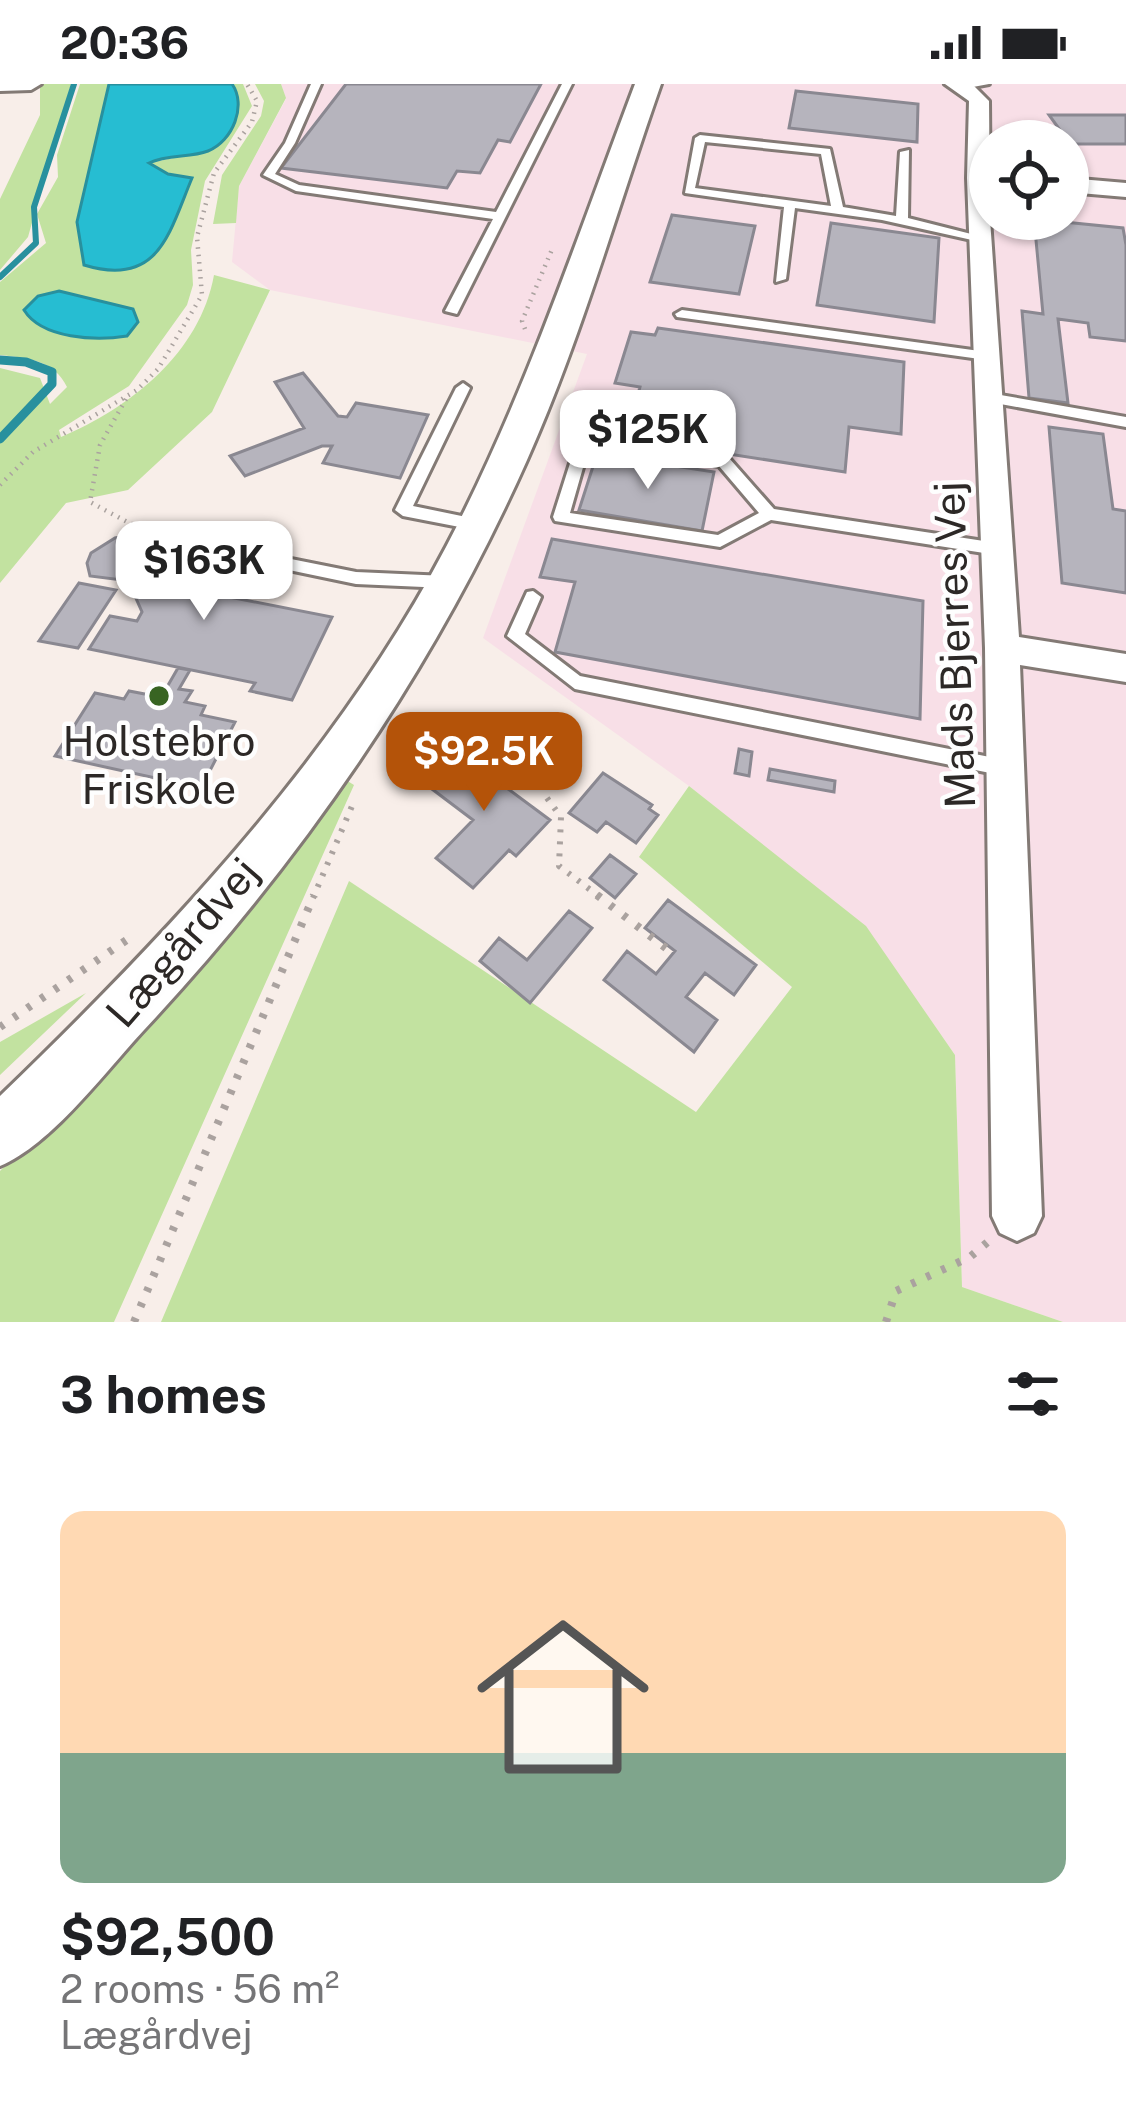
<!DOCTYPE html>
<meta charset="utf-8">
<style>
:root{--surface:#fff;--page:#f6f6f6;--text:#202124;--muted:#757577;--line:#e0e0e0;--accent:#b45309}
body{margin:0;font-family:"Public Sans",sans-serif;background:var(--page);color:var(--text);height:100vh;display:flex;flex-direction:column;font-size:45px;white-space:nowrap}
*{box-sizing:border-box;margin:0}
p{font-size:39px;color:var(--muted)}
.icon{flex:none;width:66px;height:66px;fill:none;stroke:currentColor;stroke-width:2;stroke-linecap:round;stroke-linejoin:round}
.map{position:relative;height:1238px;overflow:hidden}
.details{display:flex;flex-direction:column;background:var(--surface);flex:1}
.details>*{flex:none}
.controls{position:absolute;left:969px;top:36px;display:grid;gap:24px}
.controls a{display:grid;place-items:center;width:120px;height:120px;border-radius:50%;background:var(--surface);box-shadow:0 3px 9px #0004;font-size:60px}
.price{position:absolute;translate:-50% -102px;padding:0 27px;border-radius:24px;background:#fff;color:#222;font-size:39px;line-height:78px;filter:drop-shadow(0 3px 6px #0008)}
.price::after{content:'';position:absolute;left:50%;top:72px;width:36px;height:27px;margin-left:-18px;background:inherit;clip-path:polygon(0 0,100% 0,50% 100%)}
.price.selected{background:var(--accent);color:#fff}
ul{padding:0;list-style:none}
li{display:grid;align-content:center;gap:24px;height:636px;padding:0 60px}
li+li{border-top:3px solid var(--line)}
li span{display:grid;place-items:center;height:372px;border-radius:24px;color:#555}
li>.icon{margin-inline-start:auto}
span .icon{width:216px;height:216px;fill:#fffc;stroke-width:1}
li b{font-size:51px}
h2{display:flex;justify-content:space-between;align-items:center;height:144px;padding:0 60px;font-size:51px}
.status{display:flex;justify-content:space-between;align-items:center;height:84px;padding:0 60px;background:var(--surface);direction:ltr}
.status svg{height:33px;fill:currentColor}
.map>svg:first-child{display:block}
.industrial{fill:#f8dfe7;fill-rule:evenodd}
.green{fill:#c2e2a0}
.water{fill:#26bdd2;stroke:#28909e;stroke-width:3}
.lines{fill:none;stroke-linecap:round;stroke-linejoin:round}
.stream-far1{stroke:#28909e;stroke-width:6}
.stream{stroke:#28909e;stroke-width:9}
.building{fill:#b6b4bd;stroke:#8a8891;stroke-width:3}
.service-casing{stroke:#837a75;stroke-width:6}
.minor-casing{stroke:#837a75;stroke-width:6}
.tertiary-casing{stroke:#837a75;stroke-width:6}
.path-far2{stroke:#aaa29f;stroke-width:4.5;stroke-dasharray:1.5 6;stroke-linecap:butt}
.path-far1{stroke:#aaa29f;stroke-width:6;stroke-dasharray:3 9;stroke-linecap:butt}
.path{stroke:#aaa29f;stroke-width:8;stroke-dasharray:4.5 12;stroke-linecap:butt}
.service{fill:#fff;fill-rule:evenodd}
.minor{fill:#fff;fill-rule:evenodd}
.tertiary{fill:#fff;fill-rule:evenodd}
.poi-dot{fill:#386422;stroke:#fefefe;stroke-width:4.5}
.labels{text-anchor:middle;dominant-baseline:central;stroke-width:9;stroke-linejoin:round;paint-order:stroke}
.street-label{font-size:42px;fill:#2c2826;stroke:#fefefe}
.poi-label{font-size:42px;fill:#2c2826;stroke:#fefefe}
</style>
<div class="status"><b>20:36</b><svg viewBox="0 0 49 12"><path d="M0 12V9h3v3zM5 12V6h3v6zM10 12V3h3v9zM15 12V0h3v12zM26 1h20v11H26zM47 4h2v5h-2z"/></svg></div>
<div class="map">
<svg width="1126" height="1238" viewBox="0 0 1126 1238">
<rect width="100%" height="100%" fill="#f8eee9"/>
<!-- industrial -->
<path class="industrial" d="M281,0H1126V1238H1063L962,1203L955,971L866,843L689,702L483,554L587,270L270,206L232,178L239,102L286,15ZM990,57H1068V135H990Z"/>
<!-- green -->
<path class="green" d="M40,0H71L28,153L0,186V115L40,31Z
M80,0H109L77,138L191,94L168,90L149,79L207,67L238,10L232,0H243L252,22L205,97L191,166L193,201L187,221L129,302L59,346L61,353C130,324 200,269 214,191L270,206L212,328L128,406L66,419L0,499V284L40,294L50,320L67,303C54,276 28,274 0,271V198L46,159L37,130L58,93L57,71Z
M255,0H281L286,14L239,102L236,139L213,140L222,91L261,32L264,17Z
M341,693L354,701L114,1238H0V1087L184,898Z
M689,702L866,842L955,971L962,1203L1063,1238H161L349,797L696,1028L792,903L639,773Z
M86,909L0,991V958Z"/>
<!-- water -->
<path class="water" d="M109,0H232C247,21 233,57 208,67C190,74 168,70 149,79L168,90L192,94C169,149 159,204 84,181L77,138Z
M59,207L133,225L138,238L127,252C96,257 42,255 24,226L38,212Z"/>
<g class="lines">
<!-- stream-far1 -->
<path class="stream-far1" d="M0,193L36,159L34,123L74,0"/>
<!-- stream -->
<path class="stream" d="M0,276L26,278L52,288V300L0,355"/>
</g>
<!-- building -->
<path class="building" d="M346,0H541L510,58L498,56L480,89L457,87L447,104L281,84Z
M796,7L918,20L917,58L789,44Z
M1049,31H1126V60H1070Z
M672,131L755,142L739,210L650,198Z
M1034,135L1123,144L1126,161V257L1090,253L1088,239L1058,235L1068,319L1029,314L1022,227L1043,230Z
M831,139L939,154L934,238L817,221Z
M658,244L904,278L901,350L849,343L845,388L626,354L640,303L615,299L631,248L655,251Z
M303,289L338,332L347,333L356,319L428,331L400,394L323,379L332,362H322L245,392L230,372L304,344L275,298Z
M1049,343L1103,350L1113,425L1126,427V509L1062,499Z
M597,370L714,388L702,447L579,426Z
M142,449L160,458L158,479L166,485L183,480L208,488L212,495L209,509L332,533L292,616L250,607L255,599L89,565L110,532L137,537L142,528L135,512L138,498L90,492L87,479L91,469L115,454Z
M552,455L923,517L920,635L555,568L575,498L540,493Z
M79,499L116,506L78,564L39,557Z
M178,584L190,586L179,605L192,607L185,618L205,622L201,631L235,638L201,704L55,672L95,609L124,615L129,607L150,611L156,600L167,603Z
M475,656L514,685L500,699L550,736L516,772L509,766L473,804L436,774L473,736L428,702Z
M739,665L752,668L749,692L735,689Z
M770,685L835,697L834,708L768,696Z
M603,689L652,721L649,725L658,731L636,759L606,738L597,748L569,729Z
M610,771L636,790L615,814L590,794Z
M668,816L756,881L734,911L705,889L686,913L717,936L694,968L604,896L627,867L656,890L675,867L645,844Z
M569,827L592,844L530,919L480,877L499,854L527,876Z"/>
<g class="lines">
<defs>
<path id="service" d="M311,0H321L295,59L275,90L299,101L496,128L562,0H572L457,230L445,227L493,135L296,107L263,91L285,59Z
M958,0H989L962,5L958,4Z
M700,51L830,65L843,123L896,132L900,68L909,66L908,134L987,154L981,158L882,136L795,124L786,195L776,198L784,123L685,109L695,54ZM705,58L821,70L831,122L695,104Z
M682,226L987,268L994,272L987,276L677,233L675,230Z
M463,299L470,304L413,422L481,436L483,440L475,446L403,432L395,426L456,304Z
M989,309L1126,333V343L984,317V311Z
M642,359L729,374L774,425L997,459L1005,465L997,471L771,436L720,463L555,437L553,433L572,373L579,368L586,373L570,429L718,451L759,429L719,382L637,368L635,364Z
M271,471L356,488L446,492L454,498L446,504L356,500L265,481L263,477Z
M533,507L541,513L525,550L580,592L1005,676L1012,678L1014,684L1012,690L1005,692L575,605L507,552L527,508Z"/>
<path id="minor" d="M0,0H41L31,6L0,7Z
M945,0H972L989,17L990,135L1019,553L1126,570V598L1020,581L1042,1132L1034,1149L1017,1157L1000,1149L992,1132L985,564L967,94L969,17Z
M1068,94L1126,99V113L1068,108Z"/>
<path id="tertiary" d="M635,0H661C617,125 581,255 527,376C433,587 301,778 144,946C106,987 51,1061 0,1082V1012C169,849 336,672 446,463C524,315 576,156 635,0Z"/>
</defs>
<!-- service casing -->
<use href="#service" class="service-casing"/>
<!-- minor casing -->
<use href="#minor" class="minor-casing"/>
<!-- tertiary casing -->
<use href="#tertiary" class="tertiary-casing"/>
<!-- path-far2 -->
<path class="path-far2" d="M525,245L522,237L553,163
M126,315L100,361L90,418L131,440L260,456L262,460
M0,401L33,368L137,306L158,285L202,211L197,153L214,89L252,38L257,17L247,0"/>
<!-- path-far1 -->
<path class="path-far1" d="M547,714L561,733L559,782L601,814
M313,814L355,715"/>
<!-- path -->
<path class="path" d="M597,811L667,865
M0,943L131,853
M134,1238L314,811
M886,1238L896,1207L970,1173L990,1156"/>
<!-- service -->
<use href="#service" class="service"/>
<!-- minor -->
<use href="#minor" class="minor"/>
<!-- tertiary -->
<use href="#tertiary" class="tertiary"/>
</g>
<!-- markers -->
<circle class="poi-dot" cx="159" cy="612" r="12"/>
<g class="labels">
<!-- street labels -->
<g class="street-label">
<text transform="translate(954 561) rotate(-92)">Mads Bjerres Vej</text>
<text transform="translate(182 858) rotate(-49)">Lægårdvej</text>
</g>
<!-- poi labels -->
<g class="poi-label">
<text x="159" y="656">Holstebro<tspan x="159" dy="48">Friskole</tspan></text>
</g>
</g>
</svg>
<div class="controls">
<a><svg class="icon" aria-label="locate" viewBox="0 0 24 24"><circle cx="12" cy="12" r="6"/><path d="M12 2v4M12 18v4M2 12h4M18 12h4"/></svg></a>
</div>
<b class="price" style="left:648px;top:408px">$125K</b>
<b class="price" style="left:204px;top:539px">$163K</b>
<b class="price selected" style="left:484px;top:730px">$92.5K</b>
</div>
<section class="details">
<h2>3 homes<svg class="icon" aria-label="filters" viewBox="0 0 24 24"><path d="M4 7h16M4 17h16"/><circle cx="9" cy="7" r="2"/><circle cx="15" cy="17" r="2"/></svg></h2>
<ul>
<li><span style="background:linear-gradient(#ffd9b3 65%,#7fa58c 0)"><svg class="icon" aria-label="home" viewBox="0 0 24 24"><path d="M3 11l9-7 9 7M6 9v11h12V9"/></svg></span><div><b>$92,500</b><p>2 rooms · 56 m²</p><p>Lægårdvej</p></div></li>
</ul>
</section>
